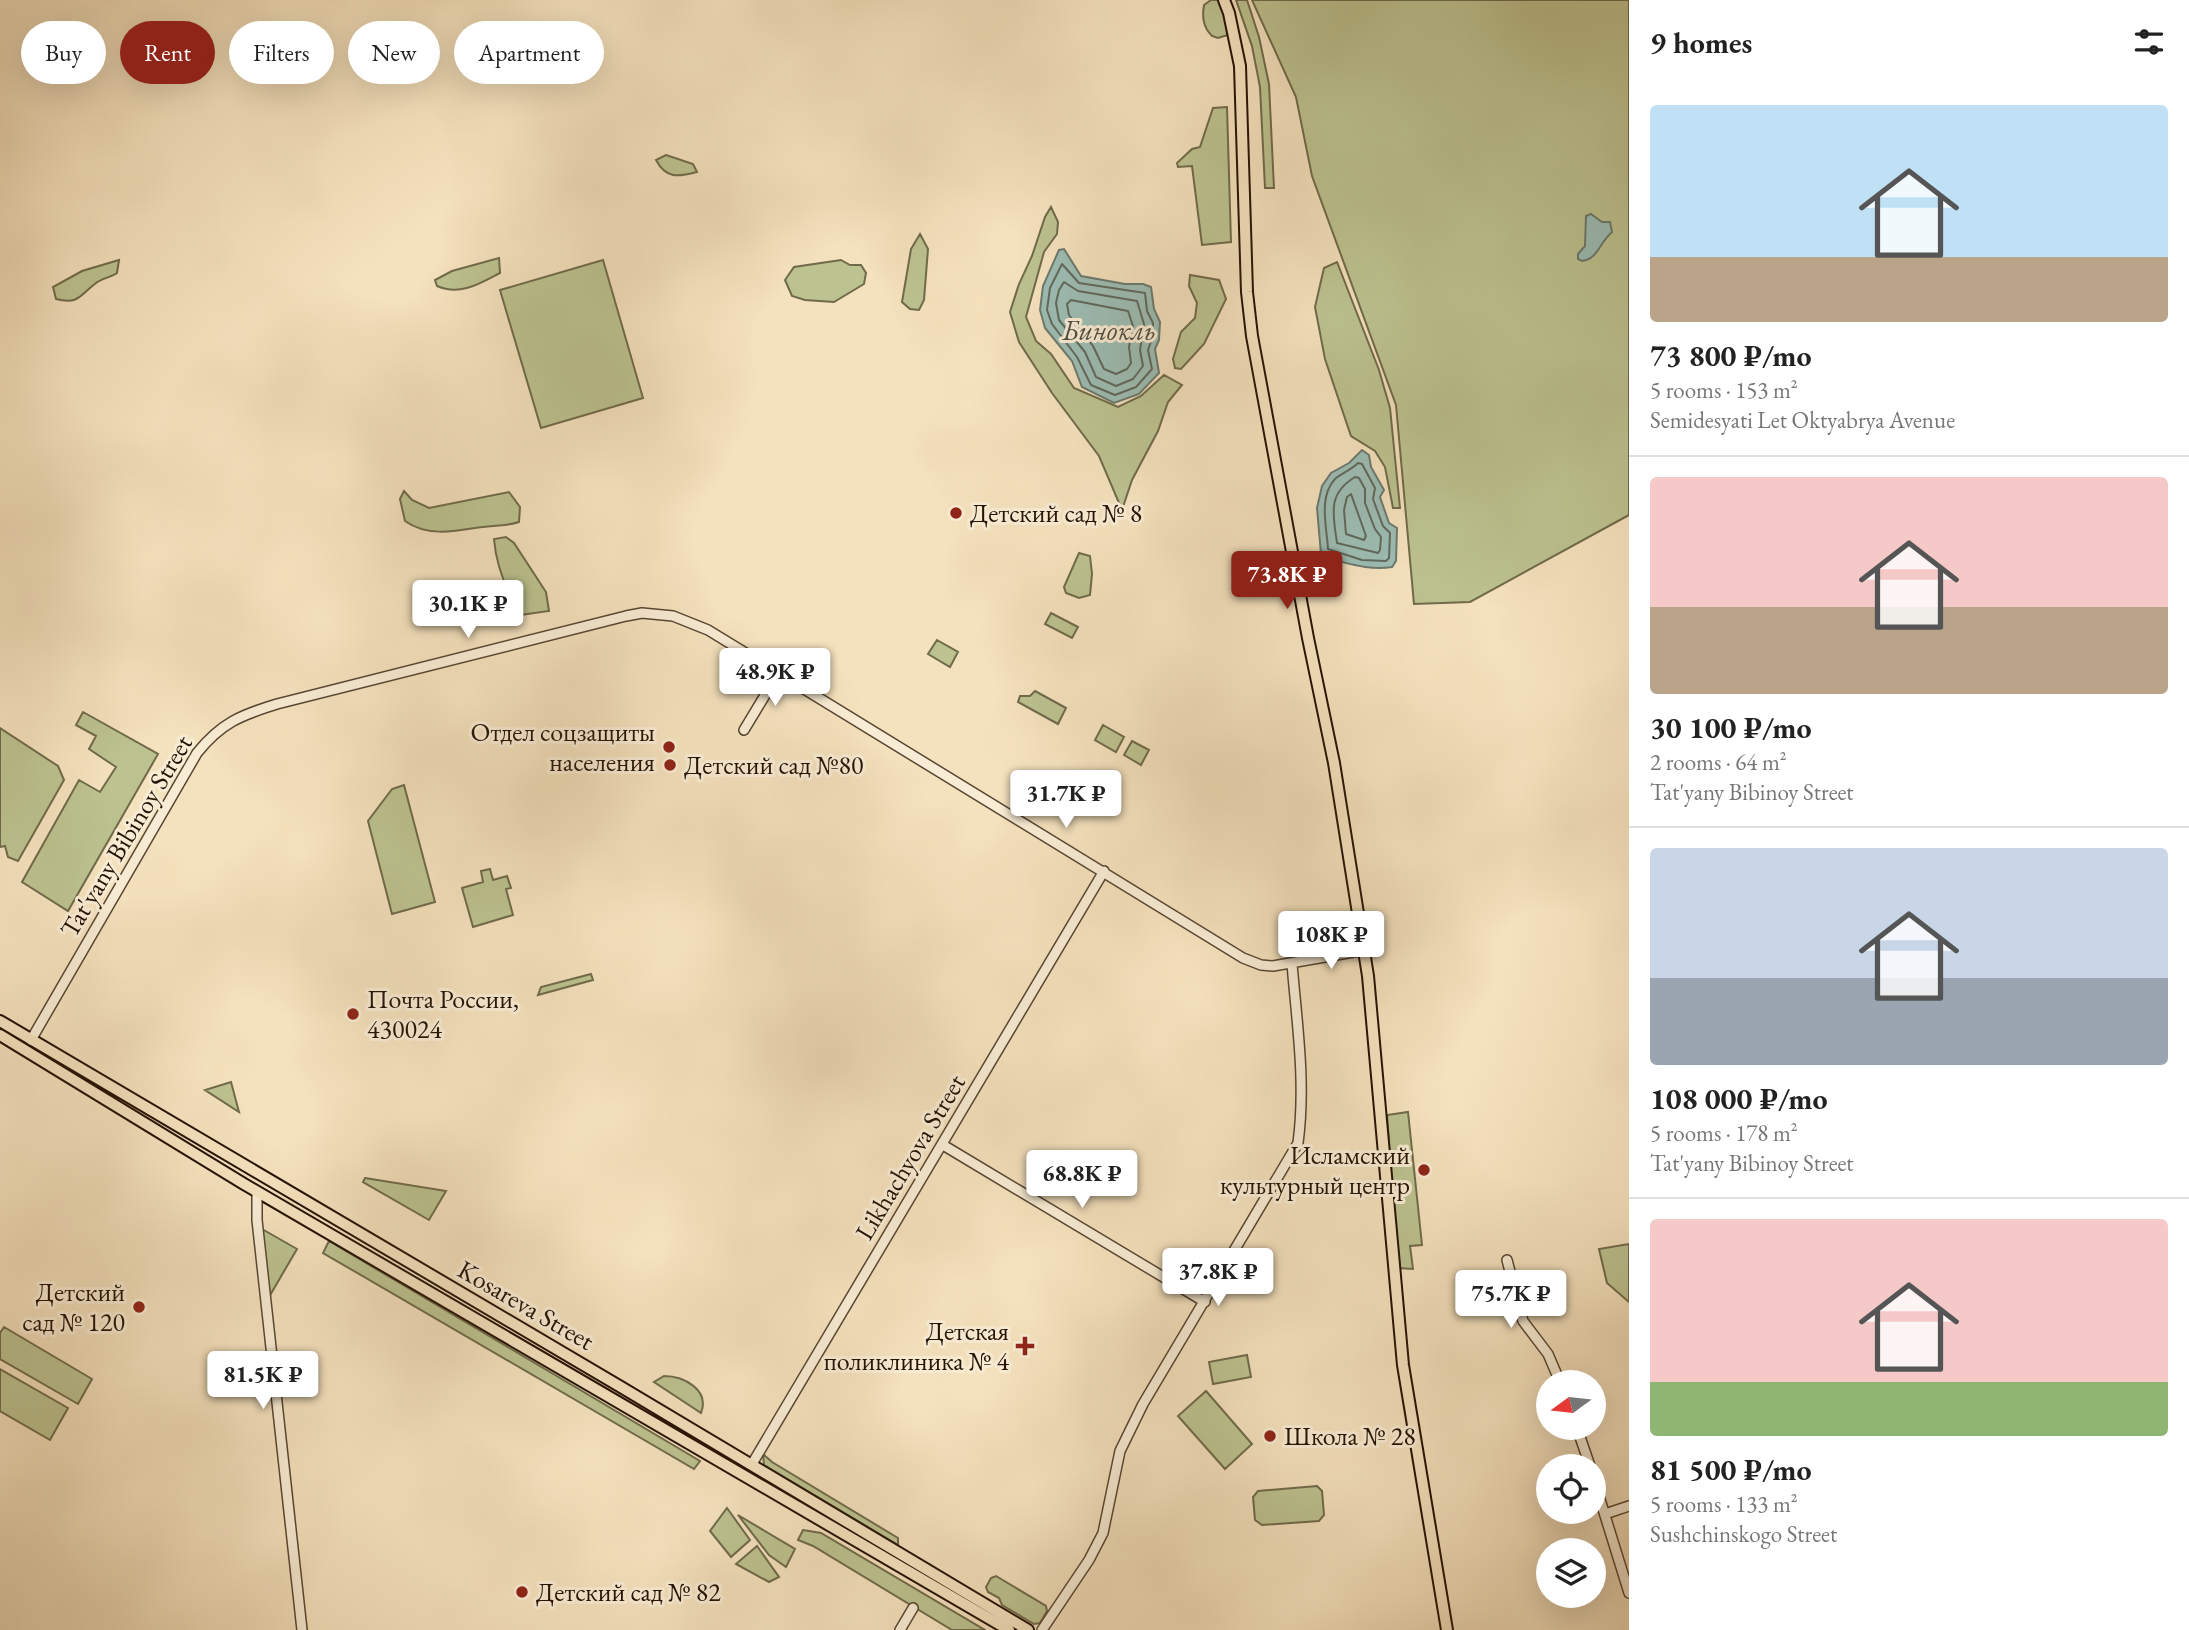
<!DOCTYPE html>
<meta charset="utf-8">
<style>
:root{--surface:#fff;--page:#f6f6f6;--text:#222;--muted:#767676;--line:#e0e0e0;--accent:#8f2418}
body{margin:0;font-family:"EB Garamond",serif;background:var(--page);color:var(--text);height:100vh;display:flex;flex-direction:column;font-size:26px;white-space:nowrap}
*{box-sizing:border-box;margin:0}
p{font-size:23px;color:var(--muted)}
.icon{flex:none;width:38px;height:38px;fill:none;stroke:currentColor;stroke-width:2;stroke-linecap:round;stroke-linejoin:round}
.map{position:relative;flex:1;overflow:hidden}
.side{display:flex;flex-direction:column;background:var(--surface);width:560px}
.side>*{flex:none}
.guide{position:absolute;left:21px;top:21px;width:665px;height:63px;display:flex;gap:14px}
.needle{width:46px;rotate:255deg}
.controls{position:absolute;left:1536px;top:1370px;display:grid;gap:14px}
.controls a{display:grid;place-items:center;width:70px;height:70px;border-radius:50%;background:var(--surface);box-shadow:0 7px 28px #0002;font-size:35px}
.price{position:absolute;translate:-50% -60px;padding:0 16px;border-radius:7px;background:#fff;color:#222;font-size:23px;line-height:46px;filter:drop-shadow(0 2px 4px #0008)}
.price::after{content:'';position:absolute;left:50%;top:42px;width:21px;height:16px;margin-left:-10px;background:inherit;clip-path:polygon(0 0,100% 0,50% 100%)}
.price.active{background:var(--accent);color:#fff}
ul{padding:0;list-style:none}
li{display:grid;align-content:center;gap:14px;height:371px;padding:0 21px}
li+li{border-top:2px solid var(--line)}
li span{display:grid;place-items:center;height:217px;border-radius:7px;color:#555}
li>.icon{margin-inline-start:auto}
span .icon{width:126px;height:126px;fill:#fffc;stroke-width:1}
li b{font-size:30px}
h2{display:flex;justify-content:space-between;align-items:center;height:84px;padding:0 21px;font-size:30px}
.pill{padding:0 24px;border-radius:32px;background:var(--surface);box-shadow:0 7px 28px #0002;font-size:24px;line-height:63px}
.pill.active{background:var(--accent);color:#fff}
main{display:flex;flex:1;min-height:0}
.map>svg:first-child{display:block}
.green{fill:#bcc290;stroke:#706a4a;stroke-width:2}
.water{fill:#9cbdb4;stroke:#6c796e;stroke-width:2}
.lines{fill:none;stroke-linecap:round;stroke-linejoin:round}
.shore{stroke:#60685c;stroke-width:2}
.minor-casing{stroke:#594632;stroke-width:12}
.major-casing{stroke:#251204;stroke-width:14}
.minor{stroke:#f8ecd4;stroke-width:9}
.major{stroke:#f4e1bd;stroke-width:10}
.poi-dot{fill:#8f2418;stroke:#f8ecd4;stroke-width:2.5}
.labels{text-anchor:middle;dominant-baseline:central;stroke-width:6;stroke-linejoin:round;paint-order:stroke}
.poi-label{font-size:26px;fill:#251204;stroke:#f8ecd4;text-anchor:start}
.street-label{font-size:26px;fill:#251204;stroke:#f8ecd4}
.water-label{font-size:28px;font-style:italic;fill:#4f4e42;stroke:#f8ecd4}
</style>
<main>
<div class="map">
<svg width="1629" height="1630" viewBox="0 0 1629 1630">
<rect width="100%" height="100%" fill="#f4e1bd"/>
<filter id="stains"><feTurbulence type="fractalNoise" baseFrequency=".00286" numOctaves="4"/><feColorMatrix values="0 0 0 0 .2 0 0 0 0 .09 0 0 0 0 .02 0 0 0 .5 -.17"/></filter>
<radialGradient id="worn" r=".72"><stop offset=".6" stop-color="#630" stop-opacity="0"/><stop offset="1" stop-color="#630" stop-opacity=".3"/></radialGradient>
<!-- green -->
<path class="green" d="M1211,0H1219L1231,34L1218,38L1212,36C1203,27 1202,17 1204,5Z
M1236,0H1247L1259,37L1269,84L1274,188H1265L1260,87L1252,46Z
M1252,0H1629V515L1470,602L1414,604L1396,405L1312,176L1296,97Z
M1227,107L1231,242L1202,245L1192,166L1178,167L1177,163L1192,149L1200,147L1213,108Z
M666,155L693,164L697,172C678,177 666,179 656,160Z
M1051,207L1058,222L1057,234L1044,252L1026,317L1036,341L1051,354L1074,388L1118,407L1141,396L1164,375L1182,385L1168,402L1158,431L1132,480L1122,510L1099,456L1052,393L1019,342L1010,312L1019,284L1032,256L1045,217Z
M920,234L928,249L924,300L919,310L910,309L902,302L911,249Z
M499,258L500,273C479,284 460,296 437,286L435,280L452,271Z
M119,260L117,273C110,278 102,278 96,283C80,295 79,305 56,299L53,287L82,271Z
M603,260L643,398L541,428L500,290Z
M841,260L850,265H861L866,273L864,284L834,302L805,300L792,296L785,280L794,267Z
M1337,262L1379,370L1390,408L1400,508H1393L1385,467L1375,451L1351,436L1325,359L1315,307L1324,268Z
M1190,275L1219,280L1226,299L1204,344L1181,369L1175,368L1173,359L1181,332L1195,318L1197,303L1189,286Z
M404,491L412,500L429,508L509,492L520,507L519,522C504,527 490,525 475,528C451,532 426,536 405,521L400,499Z
M506,537L514,543L546,592L549,611L521,615C507,592 496,566 494,539Z
M1079,553L1090,556L1092,574L1090,595L1079,598L1066,593L1064,587Z
M1051,613L1078,627L1072,638L1045,624Z
M937,640L958,652L950,667L928,654Z
M1035,691L1066,708L1058,724L1018,702L1020,696H1030Z
M83,712L158,754L68,911L22,882L79,780L100,792L116,767L89,749L96,736L76,725Z
M1103,725L1124,737L1116,752L1095,740Z
M0,728L58,766L64,780L18,861L8,857L5,846L0,847Z
M1132,741L1149,750L1141,765L1124,755Z
M404,785L435,902L392,914L368,821L392,789Z
M490,869L493,880L507,876L511,888L506,889L513,915L473,927L462,888L483,882L481,871Z
M591,974L593,980L538,995L541,987Z
M231,1082L239,1112L205,1090Z
M1408,1112L1422,1245L1410,1246L1413,1269L1398,1268L1387,1115Z
M365,1178L446,1191L429,1220L363,1182Z
M262,1229L297,1249L269,1297Z
M329,1241L700,1461L694,1469L323,1253Z
M1629,1244V1302L1607,1283L1599,1249Z
M4,1327L92,1379L78,1404L0,1359V1333Z
M1247,1355L1251,1377L1213,1384L1209,1362Z
M0,1369L68,1408L50,1440L0,1411Z
M664,1376C684,1376 710,1390 701,1413L654,1382Z
M1206,1391L1252,1444L1225,1469L1178,1416Z
M763,1454L772,1462L898,1538V1545L764,1465Z
M1317,1486L1322,1491L1324,1515L1319,1521L1262,1525L1255,1520L1253,1497L1258,1491Z
M727,1508L750,1540L731,1557L710,1531Z
M738,1515L795,1549L786,1567L769,1555Z
M803,1530L821,1533L985,1630H952L813,1546L798,1540Z
M757,1546L779,1577L769,1582L736,1564Z
M996,1576L1046,1606L1047,1611L1040,1623L1034,1624L1002,1605L999,1598L988,1592L986,1587L991,1578Z"/>
<!-- water -->
<path class="water" d="M1591,214L1602,222H1610L1612,232C1599,243 1598,259 1582,261L1578,259V254L1585,246L1586,216Z
M1064,249L1081,276L1125,284H1143L1151,287L1154,309L1160,322L1159,340L1155,349L1159,373L1139,394L1114,403L1082,387L1072,361L1045,328L1040,310L1043,286L1059,250Z
M1362,450L1369,455L1371,467L1384,490L1380,497L1389,523L1397,528L1396,561L1392,567C1369,571 1348,563 1326,558L1321,554L1317,508L1322,486L1331,473L1349,463Z"/>
<g class="lines">
<!-- shore -->
<path class="shore" d="M1062,264L1079,283L1145,293L1147,311L1153,323L1152,339L1148,350L1152,369L1136,387L1115,395L1091,385L1077,357L1052,324L1047,310L1050,288Z
M1064,282L1078,291L1137,301L1144,324L1140,350L1143,366L1133,379L1116,386L1096,377L1085,352L1059,320L1056,303L1059,290Z
M1071,300L1128,311L1133,326L1129,347L1131,363L1127,369L1116,374L1104,369L1093,346L1069,315L1067,304Z
M1358,463L1362,464L1375,488L1373,499L1383,526L1390,533L1389,558L1386,561L1362,560L1328,549C1327,528 1318,497 1335,479C1342,473 1351,470 1358,463Z
M1355,477L1359,478L1365,489V503L1375,529L1381,537L1380,550L1378,553L1337,543C1333,514 1327,494 1355,477Z
M1351,494L1366,536L1364,540L1346,534L1344,510L1347,497Z"/>
<defs>
<path id="minor" d="M744,730L779,672
M31,1040L197,753C221,723 241,715 277,704L626,616L642,613L673,616L708,630L1243,958L1261,965L1273,966L1365,950
M943,1145L1205,1302
M257,1192V1220L302,1630
M1507,1260L1523,1321L1548,1354L1560,1382
M1577,1428L1590,1466
M752,1464L1104,871
M1594,1480L1629,1593
M1605,1514L1629,1506
M900,1630L913,1608
M1042,1630L1089,1560L1103,1533L1120,1451L1143,1404L1298,1143C1306,1083 1297,1024 1292,964"/>
<path id="major" d="M1224,0L1229,13L1240,66L1247,292L1252,336L1308,638L1334,763L1368,976L1403,1365L1447,1630
M0,1021L621,1387L1028,1630
M0,1035L244,1184L1009,1630"/>
</defs>
<!-- minor casing -->
<use href="#minor" class="minor-casing"/>
<!-- major casing -->
<use href="#major" class="major-casing"/>
<!-- minor -->
<use href="#minor" class="minor"/>
<!-- major -->
<use href="#major" class="major"/>
</g>
<!-- markers -->
<g class="poi-dot">
<circle cx="956" cy="513" r="7"/>
<circle cx="669" cy="747" r="7"/>
<circle cx="670" cy="765" r="7"/>
<circle cx="353" cy="1014" r="7"/>
<circle cx="1424" cy="1170" r="7"/>
<circle cx="139" cy="1307" r="7"/>
<path d="M1021.5 1335.5h7v7h7v7h-7v7h-7v-7h-7v-7h7z"/>
<circle cx="1270" cy="1436" r="7"/>
<circle cx="522" cy="1592" r="7"/>
</g>
<g class="labels">
<!-- poi labels -->
<g class="poi-label">
<text x="970" y="513">Детский сад № 8</text>
<text x="655" y="732" text-anchor="end">Отдел соцзащиты<tspan x="655" dy="30">населения</tspan></text>
<text x="684" y="765">Детский сад №80</text>
<text x="367" y="999">Почта России,<tspan x="367" dy="30">430024</tspan></text>
<text x="1410" y="1155" text-anchor="end">Исламский<tspan x="1410" dy="30">культурный центр</tspan></text>
<text x="125" y="1292" text-anchor="end">Детский<tspan x="125" dy="30">сад № 120</tspan></text>
<text x="1009" y="1331" text-anchor="end">Детская<tspan x="1009" dy="30">поликлиника № 4</tspan></text>
<text x="1284" y="1436">Школа № 28</text>
<text x="536" y="1592">Детский сад № 82</text>
</g>
<!-- street labels -->
<g class="street-label">
<text transform="translate(126 836) rotate(-59)">Tat'yany Bibinoy Street</text>
<text transform="translate(910 1157) rotate(-59)">Likhachyova Street</text>
<text transform="translate(526 1305) rotate(30)">Kosareva Street</text>
</g>
<!-- water labels -->
<g class="water-label">
<text x="1109" y="330">Бинокль</text>
</g>
</g>
<rect width="100%" height="100%" filter="url(#stains)"/>
<rect width="100%" height="100%" fill="url(#worn)"/>
</svg>
<div class="controls">
<a><svg class="needle" viewBox="-14 -14 28 28"><path d="M0-13l5 13h-10z" fill="#e53935"/><path d="M0 13l5-13h-10z" fill="#767676"/></svg></a>
<a><svg class="icon" aria-label="locate" viewBox="0 0 24 24"><circle cx="12" cy="12" r="6"/><path d="M12 2v4M12 18v4M2 12h4M18 12h4"/></svg></a>
<a><svg class="icon" aria-label="layers" viewBox="0 0 24 24"><path d="M12 4l9 5-9 5-9-5zM3 14l9 5 9-5"/></svg></a>
</div>
<b class="price active" style="left:1287px;top:611px">73.8K ₽</b>
<b class="price" style="left:468px;top:640px">30.1K ₽</b>
<b class="price" style="left:775px;top:708px">48.9K ₽</b>
<b class="price" style="left:1066px;top:830px">31.7K ₽</b>
<b class="price" style="left:1331px;top:971px">108K ₽</b>
<b class="price" style="left:1082px;top:1210px">68.8K ₽</b>
<b class="price" style="left:1218px;top:1308px">37.8K ₽</b>
<b class="price" style="left:1511px;top:1330px">75.7K ₽</b>
<b class="price" style="left:263px;top:1411px">81.5K ₽</b>
<div class="guide">
<a class="pill">Buy</a>
<a class="pill active">Rent</a>
<a class="pill">Filters</a>
<a class="pill">New</a>
<a class="pill">Apartment</a>
</div>
</div>
<section class="side">
<h2>9 homes<svg class="icon" aria-label="filters" viewBox="0 0 24 24"><path d="M4 7h16M4 17h16"/><circle cx="9" cy="7" r="2"/><circle cx="15" cy="17" r="2"/></svg></h2>
<ul>
<li><span style="background:linear-gradient(#bfe0f5 70%,#b9a48a 0)"><svg class="icon" aria-label="home" viewBox="0 0 24 24"><path d="M3 11l9-7 9 7M6 9v11h12V9"/></svg></span><div><b>73 800 ₽/mo</b><p>5 rooms · 153 m²</p><p>Semidesyati Let Oktyabrya Avenue</p></div></li>
<li><span style="background:linear-gradient(#f6c9c9 60%,#b9a48a 0)"><svg class="icon" aria-label="home" viewBox="0 0 24 24"><path d="M3 11l9-7 9 7M6 9v11h12V9"/></svg></span><div><b>30 100 ₽/mo</b><p>2 rooms · 64 m²</p><p>Tat'yany Bibinoy Street</p></div></li>
<li><span style="background:linear-gradient(#c9d6e8 60%,#9aa5b1 0)"><svg class="icon" aria-label="home" viewBox="0 0 24 24"><path d="M3 11l9-7 9 7M6 9v11h12V9"/></svg></span><div><b>108 000 ₽/mo</b><p>5 rooms · 178 m²</p><p>Tat'yany Bibinoy Street</p></div></li>
<li><span style="background:linear-gradient(#f6c9c9 75%,#8fb573 0)"><svg class="icon" aria-label="home" viewBox="0 0 24 24"><path d="M3 11l9-7 9 7M6 9v11h12V9"/></svg></span><div><b>81 500 ₽/mo</b><p>5 rooms · 133 m²</p><p>Sushchinskogo Street</p></div></li>
</ul>
</section>
</main>
